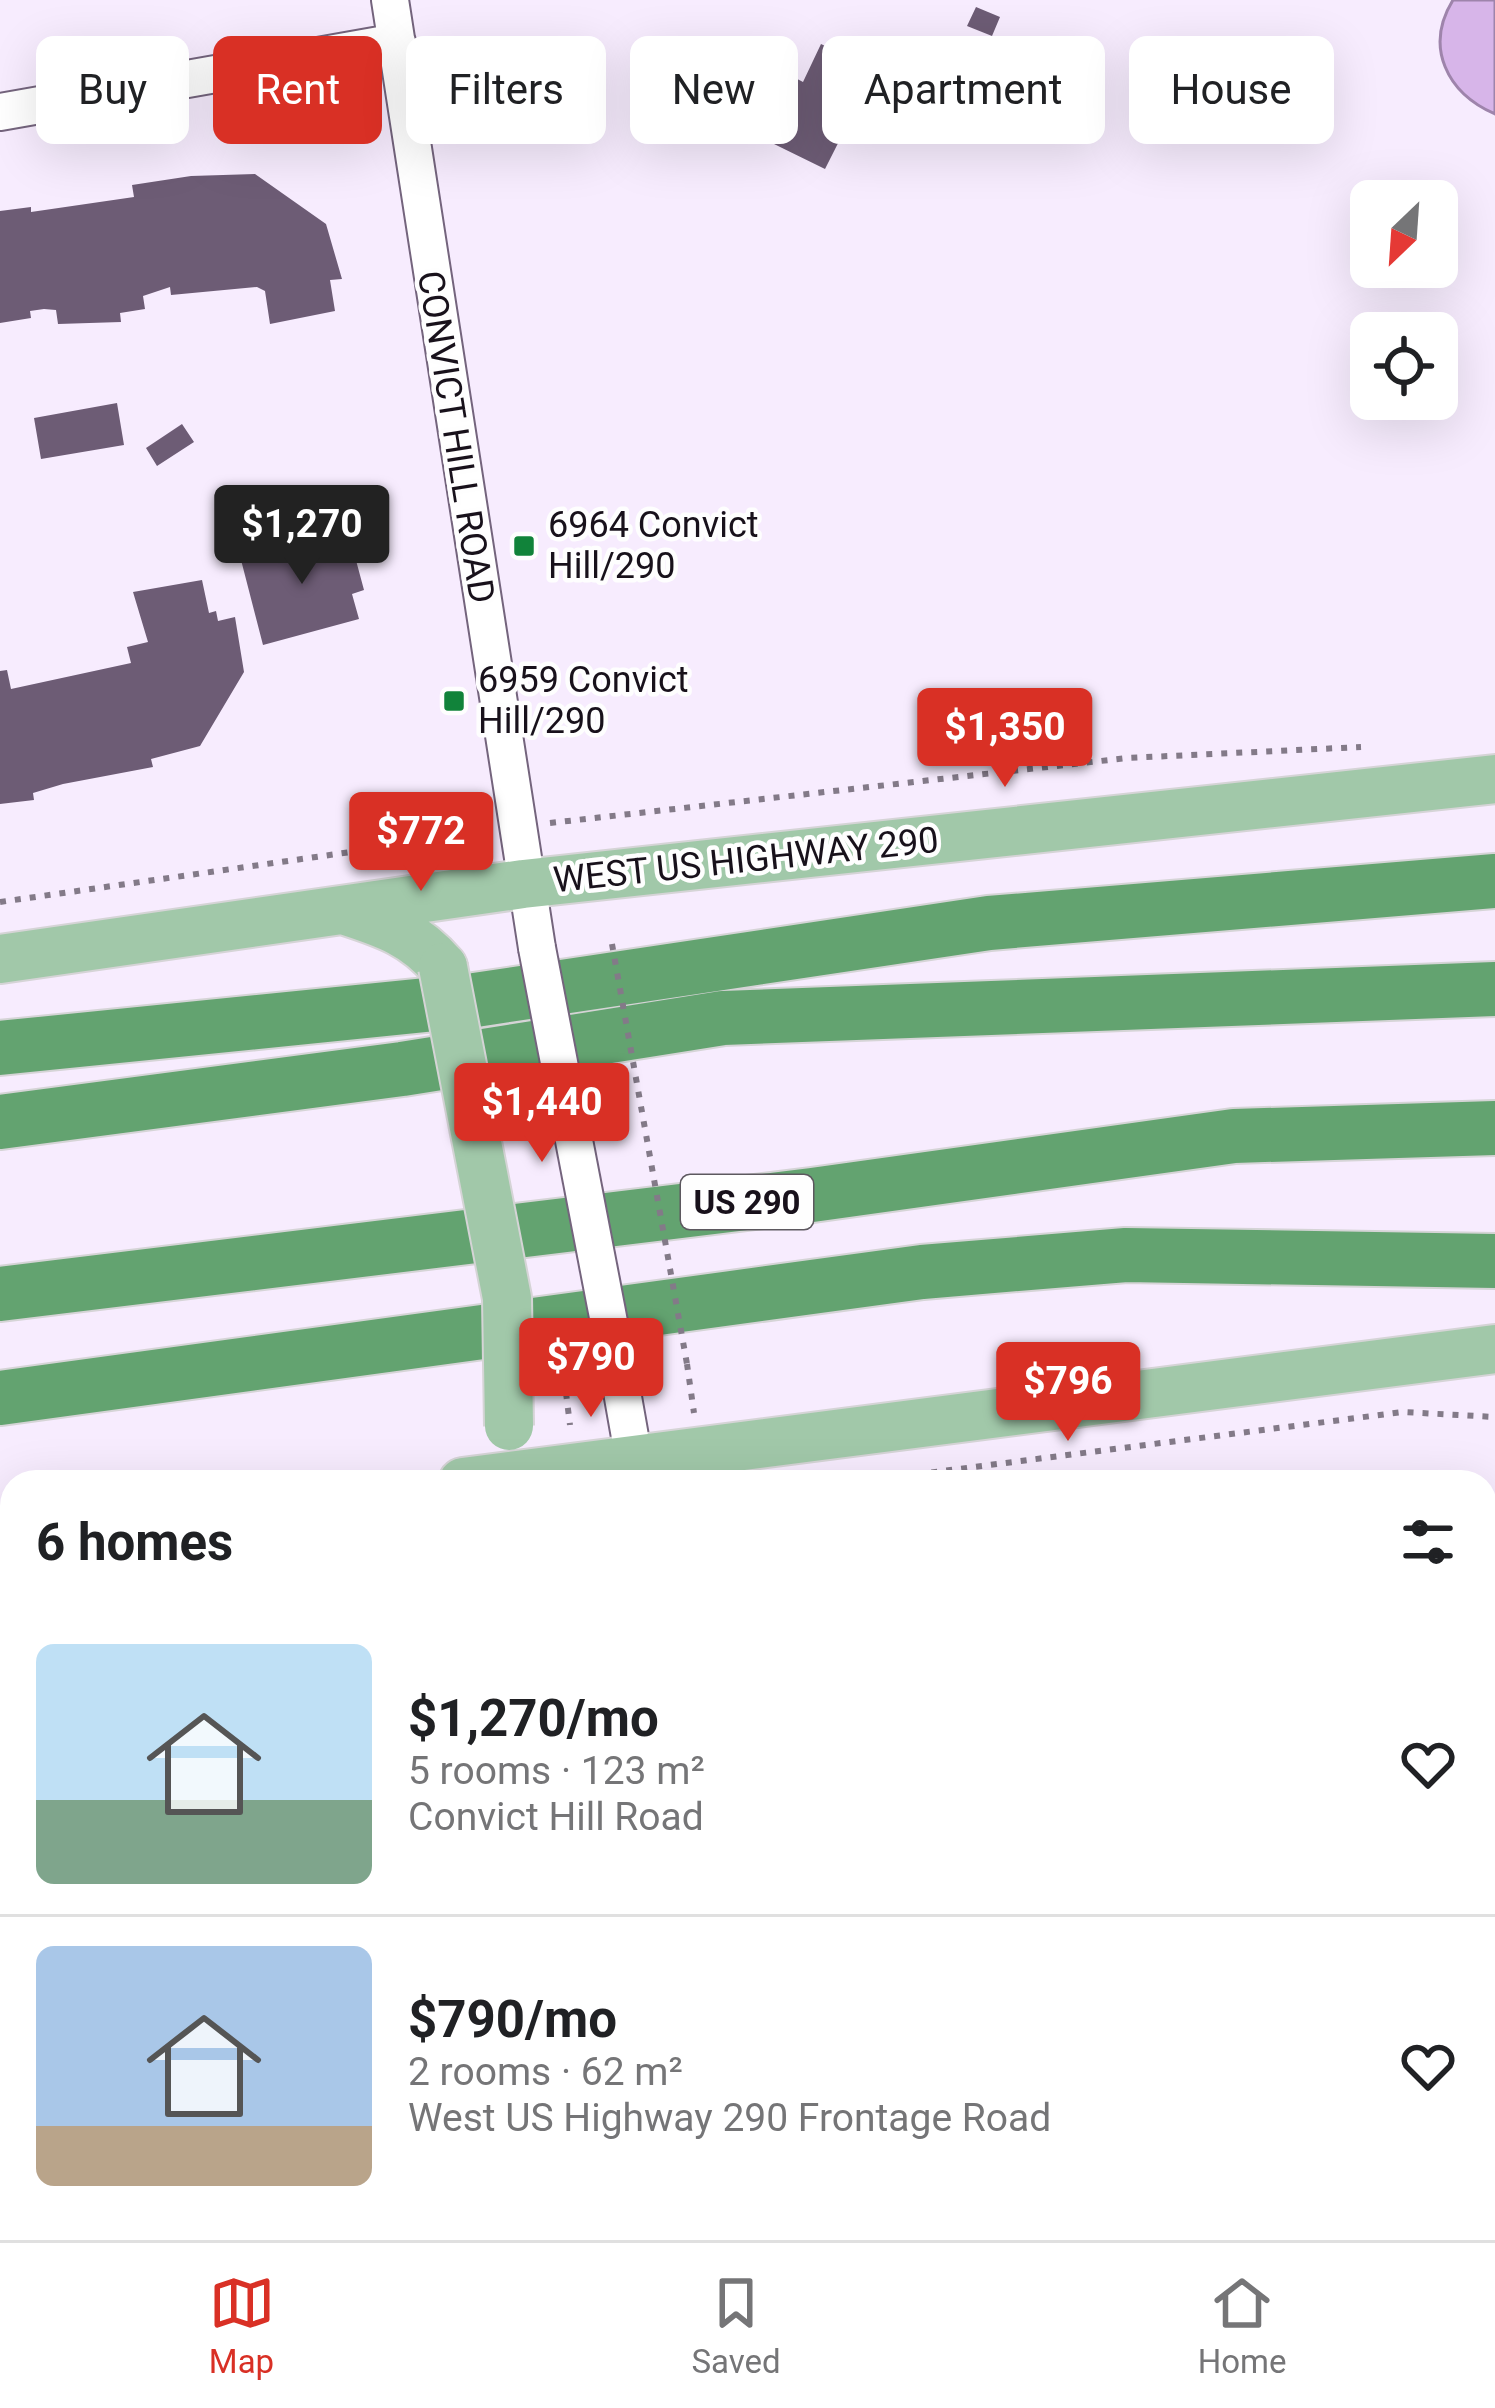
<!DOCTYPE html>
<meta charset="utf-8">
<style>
:root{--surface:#fff;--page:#f2f2f2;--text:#202124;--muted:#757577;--line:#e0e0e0;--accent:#d93025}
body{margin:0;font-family:Roboto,sans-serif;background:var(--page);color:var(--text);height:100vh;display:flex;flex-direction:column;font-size:45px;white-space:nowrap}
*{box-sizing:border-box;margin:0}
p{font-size:39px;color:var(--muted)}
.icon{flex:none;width:66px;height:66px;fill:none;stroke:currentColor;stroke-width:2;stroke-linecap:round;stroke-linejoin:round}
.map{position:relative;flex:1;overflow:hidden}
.panel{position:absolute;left:0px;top:1470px;width:1497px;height:771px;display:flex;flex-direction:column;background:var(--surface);border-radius:36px 36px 0 0;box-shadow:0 12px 48px #0002}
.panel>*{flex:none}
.guide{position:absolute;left:36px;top:36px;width:1425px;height:108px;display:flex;gap:24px}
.needle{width:78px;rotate:205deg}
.tools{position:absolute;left:1350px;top:180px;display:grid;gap:24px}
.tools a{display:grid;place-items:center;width:108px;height:108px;border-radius:18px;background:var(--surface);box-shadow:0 12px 48px #0002;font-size:60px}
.price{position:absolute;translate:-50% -102px;padding:0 27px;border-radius:12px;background:var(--accent);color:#fff;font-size:39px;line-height:78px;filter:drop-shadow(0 3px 6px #0008)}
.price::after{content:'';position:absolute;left:50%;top:72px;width:36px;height:27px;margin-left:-18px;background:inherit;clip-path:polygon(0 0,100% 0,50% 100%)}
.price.current{background:#222;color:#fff}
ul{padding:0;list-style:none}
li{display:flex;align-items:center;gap:36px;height:300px;padding:0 36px}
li+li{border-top:3px solid var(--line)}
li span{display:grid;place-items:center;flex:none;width:336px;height:240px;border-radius:18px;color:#555}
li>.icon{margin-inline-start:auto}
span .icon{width:144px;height:144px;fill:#fffc;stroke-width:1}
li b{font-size:51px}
h2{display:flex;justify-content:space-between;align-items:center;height:144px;padding:0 36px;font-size:51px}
.tag{padding:0 42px;border-radius:18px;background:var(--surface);box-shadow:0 12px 48px #0002;font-size:42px;line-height:108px}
.tag.current{background:var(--accent);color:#fff}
.dock{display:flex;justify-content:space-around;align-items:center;height:168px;border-top:3px solid var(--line);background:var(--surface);font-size:33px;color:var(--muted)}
.dock a{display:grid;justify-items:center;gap:6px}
.dock .current{color:var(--accent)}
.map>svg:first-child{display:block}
.water{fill:#d7b5e9;stroke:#9e84ab;stroke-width:3}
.building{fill:#6d5c75}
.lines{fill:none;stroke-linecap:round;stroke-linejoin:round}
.minor-casing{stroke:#74647d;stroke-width:40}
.major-casing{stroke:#d5d4d6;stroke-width:52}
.highway-casing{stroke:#d5d4d6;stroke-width:58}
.path{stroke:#837a88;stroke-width:6;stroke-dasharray:6 9;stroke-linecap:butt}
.minor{stroke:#fff;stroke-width:36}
.major{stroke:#a1c8a9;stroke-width:48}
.highway{stroke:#63a370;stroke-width:54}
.minor-bridge-casing{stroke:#74647d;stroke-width:40;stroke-linecap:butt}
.major-bridge-casing{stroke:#d5d4d6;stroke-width:52;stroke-linecap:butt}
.path-bridge{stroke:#837a88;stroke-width:6;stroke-dasharray:6 9;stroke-linecap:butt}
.minor-bridge{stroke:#fff;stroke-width:36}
.major-bridge{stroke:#a1c8a9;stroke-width:48}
.poi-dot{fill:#11833a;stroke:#fefefe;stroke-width:4.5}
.labels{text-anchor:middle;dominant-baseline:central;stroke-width:9;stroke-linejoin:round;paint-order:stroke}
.shield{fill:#fefefe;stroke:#5d585f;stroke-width:3}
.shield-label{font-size:33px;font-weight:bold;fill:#18111b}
.street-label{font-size:36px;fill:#18111b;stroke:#fefefe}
.poi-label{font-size:36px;fill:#18111b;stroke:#fefefe;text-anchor:start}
</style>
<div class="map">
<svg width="1495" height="2240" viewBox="0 0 1495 2240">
<rect width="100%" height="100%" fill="#f7ecfe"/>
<!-- water -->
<path class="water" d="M1453,0H1495V114C1447,93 1424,47 1453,0Z"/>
<!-- building -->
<path class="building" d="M976,7L1000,17L992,36L967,26Z
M821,44L875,70L825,169L774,144L787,118L766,107L784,72L803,82Z
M255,174L326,224L342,279L330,280L335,311L270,324L265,291L257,287L171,295L170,287L143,296L145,309L120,313L121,322L58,324L56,310L44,309L30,311L31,318L0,323V211L31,207V212L134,197L132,185L191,176Z
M117,403L124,445L41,459L34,418Z
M182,424L194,442L157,466L146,448Z
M316,533L319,547L350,538L364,590L352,594L359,619L263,645L240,556Z
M202,580L209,613L216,611L218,621L235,617L244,672L200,746L151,759L153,767L63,784L33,793L34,800L0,804V671L7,670L11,689L131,663L127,647L148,642L133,592Z"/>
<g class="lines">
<defs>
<path id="minor" d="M390,0L537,948
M0,112L397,42
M618,1369L638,1482
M762,2229L764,2240"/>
<path id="major" d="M346,911C386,924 415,934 443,967
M0,959L523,884L1495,779
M463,1482L1495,1349
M0,1544L12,1542"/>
<path id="highway" d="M0,1048L475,1000L989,923L1495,881
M0,1122L402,1069L723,1018L1495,989
M0,1294L812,1195L1234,1136L1495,1128
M0,1398L922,1272L1126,1255L1495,1261"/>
</defs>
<!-- minor casing -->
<use href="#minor" class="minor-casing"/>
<!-- major casing -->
<use href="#major" class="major-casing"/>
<!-- highway casing -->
<use href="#highway" class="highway-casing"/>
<!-- path -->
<path class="path" d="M550,823L1127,758L1361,747
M0,902L484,833
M687,1364L694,1413
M566,1393L570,1425
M857,1482L1403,1412L1495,1417"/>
<!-- minor -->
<use href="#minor" class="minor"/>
<!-- major -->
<use href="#major" class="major"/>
<!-- highway -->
<use href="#highway" class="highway"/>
<defs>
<path id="minor-bridge" d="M537,948L618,1369"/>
<path id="major-bridge" d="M443,967L507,1298L509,1426"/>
</defs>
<!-- minor-bridge casing -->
<use href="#minor-bridge" class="minor-bridge-casing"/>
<!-- major-bridge casing -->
<use href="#major-bridge" class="major-bridge-casing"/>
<!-- path-bridge -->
<path class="path-bridge" d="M612,944L687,1364
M552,1319L566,1393"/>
<!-- minor-bridge -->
<use href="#minor-bridge" class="minor-bridge"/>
<!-- major-bridge -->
<use href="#major-bridge" class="major-bridge"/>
</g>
<!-- markers -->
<g class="poi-dot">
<rect x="512" y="534" width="24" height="24" rx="6"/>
<rect x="442" y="689" width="24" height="24" rx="6"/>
</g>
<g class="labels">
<!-- shield labels -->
<rect class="shield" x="681" y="1175" width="132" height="54" rx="9"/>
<g class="shield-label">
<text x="747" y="1202">US 290</text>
</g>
<!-- street labels -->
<g class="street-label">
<text transform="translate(456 437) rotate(81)">CONVICT HILL ROAD</text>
<text transform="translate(746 860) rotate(-6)">WEST US HIGHWAY 290</text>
</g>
<!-- poi labels -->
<g class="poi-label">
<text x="548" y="525">6964 Convict<tspan x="548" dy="41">Hill/290</tspan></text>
<text x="478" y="680">6959 Convict<tspan x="478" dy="41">Hill/290</tspan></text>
</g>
</g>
</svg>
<div class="tools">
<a><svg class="needle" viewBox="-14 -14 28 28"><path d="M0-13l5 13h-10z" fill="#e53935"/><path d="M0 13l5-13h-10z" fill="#757577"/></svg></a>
<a><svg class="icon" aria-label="locate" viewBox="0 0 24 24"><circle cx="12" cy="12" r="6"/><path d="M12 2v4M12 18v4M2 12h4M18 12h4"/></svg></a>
</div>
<b class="price current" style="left:302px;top:587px">$1,270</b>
<b class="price" style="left:1005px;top:790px">$1,350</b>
<b class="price" style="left:421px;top:894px">$772</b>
<b class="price" style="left:542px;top:1165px">$1,440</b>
<b class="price" style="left:591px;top:1420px">$790</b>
<b class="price" style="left:1068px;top:1444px">$796</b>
<div class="guide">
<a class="tag">Buy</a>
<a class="tag current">Rent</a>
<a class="tag">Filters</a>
<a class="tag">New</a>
<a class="tag">Apartment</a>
<a class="tag">House</a>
</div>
<section class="panel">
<h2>6 homes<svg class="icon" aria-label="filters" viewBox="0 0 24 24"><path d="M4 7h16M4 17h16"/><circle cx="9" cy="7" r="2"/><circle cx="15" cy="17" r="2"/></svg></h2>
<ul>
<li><span style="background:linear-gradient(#bfe0f5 65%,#7fa58c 0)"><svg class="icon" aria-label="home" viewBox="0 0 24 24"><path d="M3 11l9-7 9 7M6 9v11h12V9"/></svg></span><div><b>$1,270/mo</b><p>5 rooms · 123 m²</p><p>Convict Hill Road</p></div><svg class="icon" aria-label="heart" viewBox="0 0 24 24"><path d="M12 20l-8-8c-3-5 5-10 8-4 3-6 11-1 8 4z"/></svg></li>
<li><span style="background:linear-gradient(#a9c7e8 75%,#b9a48a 0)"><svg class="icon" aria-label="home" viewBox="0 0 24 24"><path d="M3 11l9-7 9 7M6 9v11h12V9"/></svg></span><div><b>$790/mo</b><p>2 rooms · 62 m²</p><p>West US Highway 290 Frontage Road</p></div><svg class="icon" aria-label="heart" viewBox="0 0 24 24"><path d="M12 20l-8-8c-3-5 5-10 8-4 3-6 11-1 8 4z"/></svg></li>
</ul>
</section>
</div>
<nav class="dock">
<a class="current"><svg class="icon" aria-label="map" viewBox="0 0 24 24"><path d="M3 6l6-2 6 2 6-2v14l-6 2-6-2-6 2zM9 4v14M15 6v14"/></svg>Map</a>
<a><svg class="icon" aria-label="saved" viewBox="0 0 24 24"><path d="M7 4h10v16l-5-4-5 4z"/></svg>Saved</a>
<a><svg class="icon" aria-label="home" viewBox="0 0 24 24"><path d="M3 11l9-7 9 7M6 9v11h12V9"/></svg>Home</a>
</nav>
